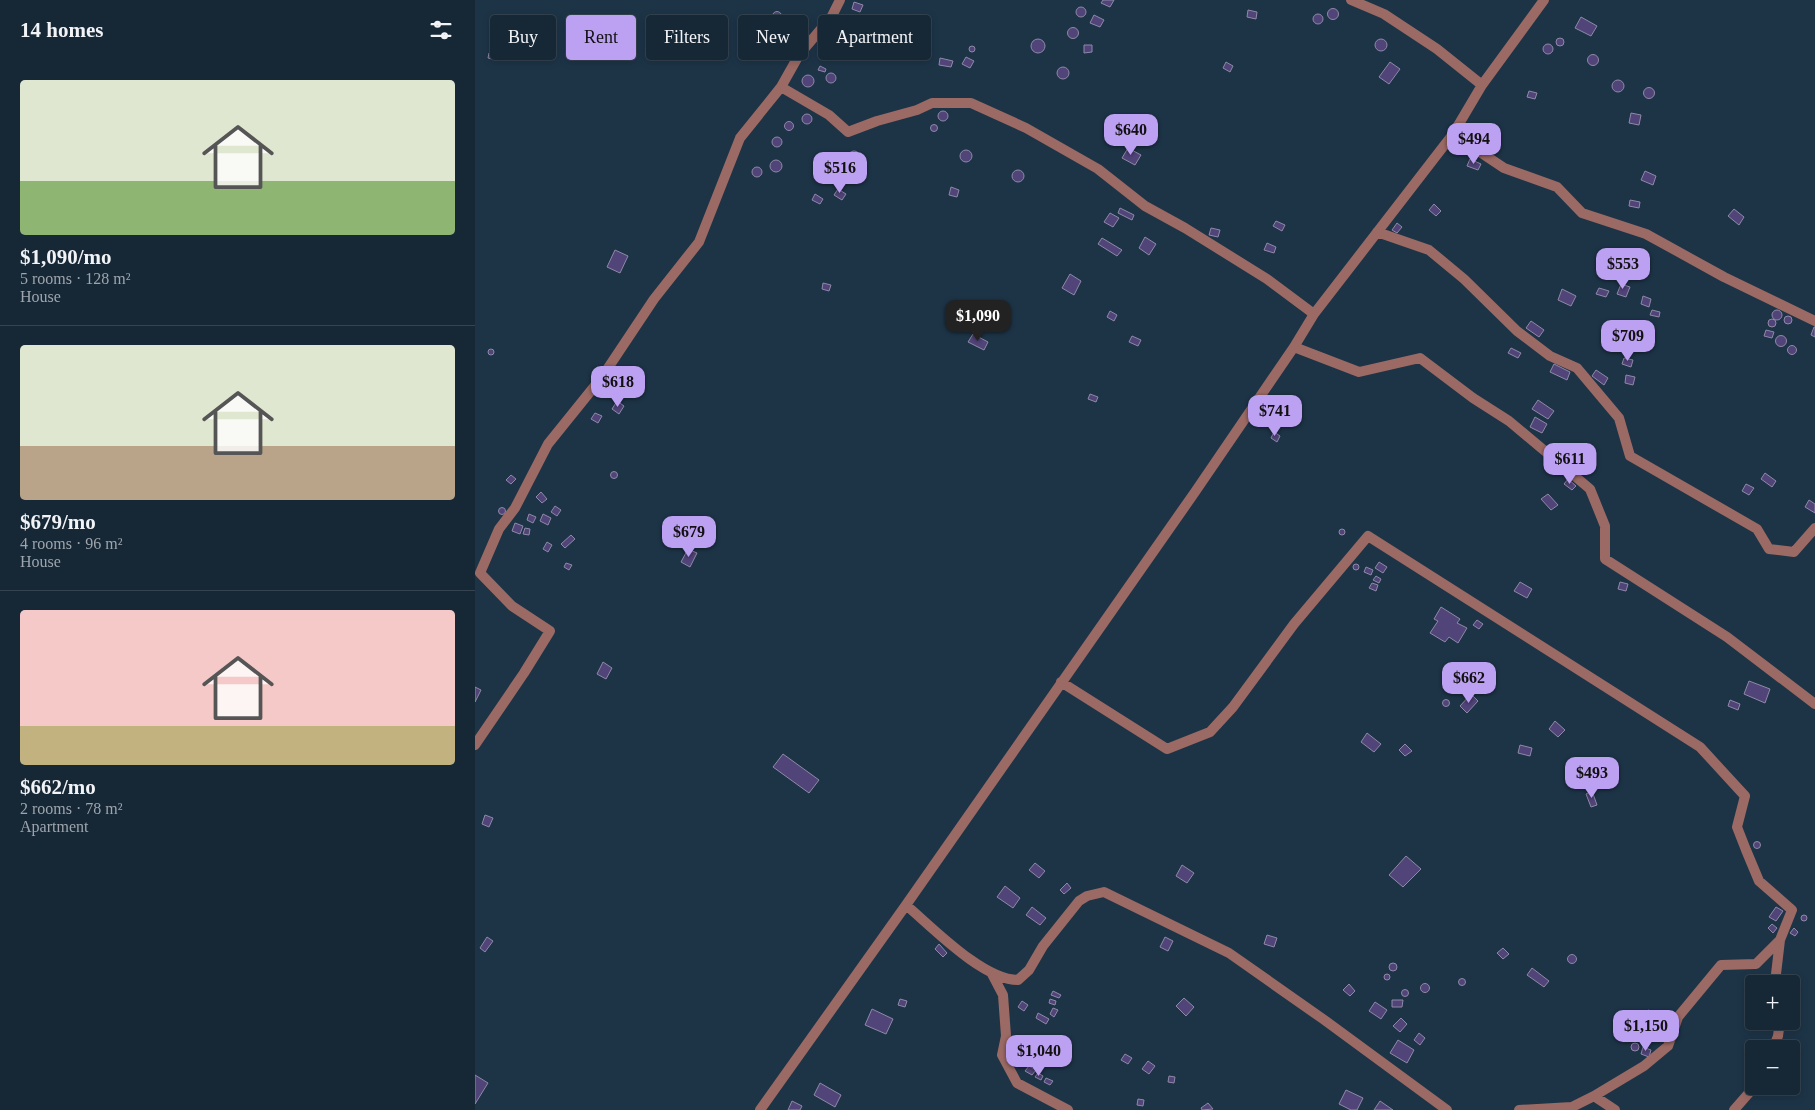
<!DOCTYPE html>
<meta charset="utf-8">
<style>
:root{--surface:#162735;--page:#233341;--text:#f1f3f6;--muted:#9ea5ad;--line:#354450;--accent:#bca0f2}
body{margin:0;font-family:Georgia,serif;background:var(--page);color:var(--text);height:100vh;display:flex;flex-direction:column;font-size:19px;white-space:nowrap}
*{box-sizing:border-box;margin:0}
p{font-size:16px;color:var(--muted)}
.icon{flex:none;width:28px;height:28px;fill:none;stroke:currentColor;stroke-width:2;stroke-linecap:round;stroke-linejoin:round}
.map{position:relative;flex:1;overflow:hidden}
.details{display:flex;flex-direction:column;background:var(--surface);width:475px}
.details>*{flex:none}
.banner{position:absolute;left:15px;top:15px;width:475px;height:45px;display:flex;gap:10px}
.controls{position:absolute;left:1270px;top:975px;display:grid;gap:10px}
.controls a{display:grid;place-items:center;width:55px;height:55px;border-radius:5px;background:var(--surface);box-shadow:0 2px 8px #0003,0 0 0 1px var(--line);font-size:25px}
.price{position:absolute;translate:-50% -42px;padding:0 11px;border-radius:10px;background:var(--accent);color:#111;font-size:16px;line-height:32px;filter:drop-shadow(0 1px 2px #0008)}
.price::after{content:'';position:absolute;left:50%;top:30px;width:15px;height:11px;margin-left:-8px;background:inherit;clip-path:polygon(0 0,100% 0,50% 100%)}
.price.current{background:#222;color:#fff}
ul{padding:0;list-style:none}
li{display:grid;align-content:center;gap:10px;height:265px;padding:0 20px}
li+li{border-top:1px solid var(--line)}
li span{display:grid;place-items:center;height:155px;border-radius:5px;color:#555}
li>.icon{margin-inline-start:auto}
span .icon{width:90px;height:90px;fill:#fffc;stroke-width:1}
li b{font-size:21px}
h2{display:flex;justify-content:space-between;align-items:center;height:60px;padding:0 20px;font-size:21px}
.pill{padding:0 18px;border-radius:5px;background:var(--surface);box-shadow:0 2px 8px #0003,0 0 0 1px var(--line);font-size:18px;line-height:45px}
.pill.current{background:var(--accent);color:#111}
main{display:flex;flex:1;min-height:0}
.map>svg:first-child{display:block}
.building{fill:#514479;stroke:#8f89a7}
.lines{fill:none;stroke-linecap:round;stroke-linejoin:round}
.minor{stroke:#9c6a64;stroke-width:10}
</style>
<main>
<section class="details">
<h2>14 homes<svg class="icon" aria-label="filters" viewBox="0 0 24 24"><path d="M4 7h16M4 17h16"/><circle cx="9" cy="7" r="2"/><circle cx="15" cy="17" r="2"/></svg></h2>
<ul>
<li><span style="background:linear-gradient(#dfe7d0 65%,#8fb573 0)"><svg class="icon" aria-label="home" viewBox="0 0 24 24"><path d="M3 11l9-7 9 7M6 9v11h12V9"/></svg></span><div><b>$1,090/mo</b><p>5 rooms · 128 m²</p><p>House</p></div></li>
<li><span style="background:linear-gradient(#dfe7d0 65%,#b9a48a 0)"><svg class="icon" aria-label="home" viewBox="0 0 24 24"><path d="M3 11l9-7 9 7M6 9v11h12V9"/></svg></span><div><b>$679/mo</b><p>4 rooms · 96 m²</p><p>House</p></div></li>
<li><span style="background:linear-gradient(#f6c9c9 75%,#c2b280 0)"><svg class="icon" aria-label="home" viewBox="0 0 24 24"><path d="M3 11l9-7 9 7M6 9v11h12V9"/></svg></span><div><b>$662/mo</b><p>2 rooms · 78 m²</p><p>Apartment</p></div></li>
</ul>
</section>
<div class="map">
<svg width="1340" height="1110" viewBox="0 0 1340 1110">
<rect width="100%" height="100%" fill="#1d3447"/>
<!-- building -->
<path class="building" d="M628,0H639L635,7L626,3Z
M379,2L388,5L385,12L377,9Z
M601 12a5 5 0 1 1 10 0a5 5 0 1 1-10 0Z
M852.5 14a5.5 5.5 0 1 1 11 0a5.5 5.5 0 1 1-11 0Z
M773,10L782,12L781,19L772,17Z
M297.5 16a4.5 4.5 0 1 1 9 0a4.5 4.5 0 1 1-9 0Z
M838 19a5 5 0 1 1 10 0a5 5 0 1 1-10 0Z
M619,15L629,20L625,27L615,23Z
M418,17L428,23L419,35L410,29Z
M1106,17L1122,26L1116,36L1100,28Z
M370.5 31a5.5 5.5 0 1 1 11 0a5.5 5.5 0 1 1-11 0Z
M592.5 33a5.5 5.5 0 1 1 11 0a5.5 5.5 0 1 1-11 0Z
M285,31L290,33L288,38L282,36Z
M430,32L439,34L437,42L428,40Z
M1081 42a4 4 0 1 1 8 0a4 4 0 1 1-8 0Z
M900 45a6 6 0 1 1 12 0a6 6 0 1 1-12 0Z
M556 46a7 7 0 1 1 14 0a7 7 0 1 1-14 0Z
M1068 49a5 5 0 1 1 10 0a5 5 0 1 1-10 0Z
M609,45H617V52L609,53Z
M494 49a3 3 0 1 1 6 0a3 3 0 1 1-6 0Z
M439,47L446,51L442,57L435,53Z
M14,53L23,55L21,60L13,58Z
M1112.5 60a5.5 5.5 0 1 1 11 0a5.5 5.5 0 1 1-11 0Z
M491,57L499,61L495,68L487,64Z
M465,58L478,61L476,67L464,65Z
M751,62L758,66L755,72L748,68Z
M915,62L925,69L914,84L904,77Z
M345,66L351,69L350,72L343,70Z
M582 73a6 6 0 1 1 12 0a6 6 0 1 1-12 0Z
M351 78a5 5 0 1 1 10 0a5 5 0 1 1-10 0Z
M327 81a6 6 0 1 1 12 0a6 6 0 1 1-12 0Z
M1137 86a6 6 0 1 1 12 0a6 6 0 1 1-12 0Z
M1168.5 93a5.5 5.5 0 1 1 11 0a5.5 5.5 0 1 1-11 0Z
M1054,91L1062,93L1060,99L1052,97Z
M463 116a5 5 0 1 1 10 0a5 5 0 1 1-10 0Z
M1156,113L1166,115L1164,125L1154,123Z
M327 119a5 5 0 1 1 10 0a5 5 0 1 1-10 0Z
M309.5 126a4.5 4.5 0 1 1 9 0a4.5 4.5 0 1 1-9 0Z
M455.5 128a3.5 3.5 0 1 1 7 0a3.5 3.5 0 1 1-7 0Z
M297 142a5 5 0 1 1 10 0a5 5 0 1 1-10 0Z
M653,148L666,155L660,165L647,158Z
M485 156a6 6 0 1 1 12 0a6 6 0 1 1-12 0Z
M373 157a6 6 0 1 1 12 0a6 6 0 1 1-12 0Z
M995,159L1006,164L1003,170L992,166Z
M295 166a6 6 0 1 1 12 0a6 6 0 1 1-12 0Z
M277 172a5 5 0 1 1 10 0a5 5 0 1 1-10 0Z
M537 176a6 6 0 1 1 12 0a6 6 0 1 1-12 0Z
M1170,171L1181,176L1178,185L1166,180Z
M476,187L484,190L482,197L474,195Z
M363,189L371,194L367,200L359,195Z
M340,194L348,199L345,204L337,200Z
M1155,200L1165,202L1164,208L1154,206Z
M959,204L966,211L961,216L954,210Z
M645,208L659,215L657,220L643,213Z
M1259,209L1269,217L1264,225L1253,216Z
M635,213L644,218L638,227L629,222Z
M801,221L810,225L807,231L798,226Z
M922,223L927,227L922,233L917,230Z
M736,228L745,230L743,237L734,235Z
M670,237L681,244L674,255L664,248Z
M627,238L647,250L642,256L623,244Z
M792,243L801,247L799,253L789,250Z
M140,250L153,256L145,273L132,267Z
M595,274L606,281L599,295L587,288Z
M348,283L356,285L354,291L347,289Z
M1146,284L1155,287L1151,297L1142,294Z
M1124,288L1134,291L1131,297L1121,294Z
M1087,289L1101,296L1096,306L1083,300Z
M1168,296L1176,299L1174,307L1166,304Z
M1177,310L1185,312L1184,317L1175,315Z
M1297 315a5 5 0 1 1 10 0a5 5 0 1 1-10 0Z
M635,311L642,315L639,321L632,317Z
M1309 320a4 4 0 1 1 8 0a4 4 0 1 1-8 0Z
M1293 323a4 4 0 1 1 8 0a4 4 0 1 1-8 0Z
M1056,321L1069,330L1064,337L1051,328Z
M1339,327H1340V337L1336,335Z
M1291,330L1299,332L1297,338L1289,336Z
M498,334L513,342L509,350L493,342Z
M1300.5 341a5.5 5.5 0 1 1 11 0a5.5 5.5 0 1 1-11 0Z
M657,336L666,340L663,346L654,342Z
M1312.5 350a4.5 4.5 0 1 1 9 0a4.5 4.5 0 1 1-9 0Z
M1036,348L1046,353L1043,358L1033,353Z
M13 352a3 3 0 1 1 6 0a3 3 0 1 1-6 0Z
M1149,358L1158,360L1156,367L1147,364Z
M1079,364L1095,372L1092,380L1075,372Z
M1121,370L1133,378L1129,385L1117,376Z
M140,371L144,373L141,378L137,376Z
M1151,375L1160,377L1158,385L1150,383Z
M615,394L623,397L621,402L613,399Z
M1063,400L1079,411L1073,419L1057,409Z
M142,401L149,406L144,414L137,409Z
M120,413L127,416L123,423L116,419Z
M1060,417L1072,424L1067,433L1055,427Z
M799,432L805,436L802,442L796,438Z
M135.5 475a3.5 3.5 0 1 1 7 0a3.5 3.5 0 1 1-7 0Z
M1290,473L1301,481L1297,487L1286,479Z
M36,475L41,479L36,484L31,480Z
M1093,479L1101,486L1097,490L1089,484Z
M1271,484L1279,488L1274,495L1267,491Z
M66,492L72,499L67,503L61,497Z
M1073,494L1083,505L1076,510L1066,499Z
M1334,500L1340,504V513L1330,507Z
M80,506L86,510L82,516L76,512Z
M23.5 511a3.5 3.5 0 1 1 7 0a3.5 3.5 0 1 1-7 0Z
M54,514L61,517L58,523L52,520Z
M68,514L76,518L73,525L65,521Z
M40,523L48,526L45,534L37,531Z
M50,528L55,529L54,535L48,534Z
M864 532a3 3 0 1 1 6 0a3 3 0 1 1-6 0Z
M96,535L100,539L90,548L86,544Z
M72,542L77,545L73,552L68,549Z
M213,549L222,553L215,567L206,562Z
M904,562L912,567L908,573L900,568Z
M91,563L97,565L94,570L89,567Z
M878 567a3 3 0 1 1 6 0a3 3 0 1 1-6 0Z
M891,567L898,570L896,575L889,572Z
M901,576L906,579L904,583L898,580Z
M1045,582L1057,589L1052,598L1039,591Z
M1145,582L1153,584L1151,591L1143,589Z
M897,583L903,585L901,591L894,588Z
M966,607L985,619L982,623L992,628L983,643L974,637L970,642L955,633L963,621L959,619Z
M1002,620L1008,624L1004,629L998,625Z
M128,662L137,668L131,679L122,674Z
M1274,681L1295,689L1290,703L1269,694Z
M0,687L6,690L0,702Z
M996,694L1003,701L992,713L985,706Z
M967.5 703a3.5 3.5 0 1 1 7 0a3.5 3.5 0 1 1-7 0Z
M1255,700L1265,704L1263,710L1253,706Z
M1080,721L1090,730L1083,737L1074,729Z
M892,733L906,744L899,752L886,742Z
M930,744L937,751L930,756L924,750Z
M1045,745L1057,748L1055,756L1043,753Z
M308,754L344,780L334,793L298,767Z
M1117,791L1122,805L1116,807L1111,794Z
M10,815L18,818L14,827L7,824Z
M1278.5 845a3.5 3.5 0 1 1 7 0a3.5 3.5 0 1 1-7 0Z
M931,856L946,869L928,887L914,875Z
M560,863L570,871L564,878L554,870Z
M707,865L719,873L712,883L701,876Z
M592,883L596,888L589,894L585,890Z
M530,886L545,898L538,908L522,897Z
M557,907L571,918L565,925L551,915Z
M1301,907L1308,911L1301,921L1294,917Z
M1326 918a3 3 0 1 1 6 0a3 3 0 1 1-6 0Z
M1297,924L1302,928L1298,933L1293,928Z
M1319,928L1323,932L1320,936L1315,933Z
M792,935L802,938L799,947L789,944Z
M12,937L18,941L10,952L5,948Z
M690,937L698,941L693,951L685,947Z
M464,944L472,953L468,957L460,949Z
M1028,948L1034,954L1028,959L1022,953Z
M1092.5 959a4.5 4.5 0 1 1 9 0a4.5 4.5 0 1 1-9 0Z
M914 967a4 4 0 1 1 8 0a4 4 0 1 1-8 0Z
M1057,968L1074,981L1069,987L1052,975Z
M909 977a3 3 0 1 1 6 0a3 3 0 1 1-6 0Z
M983.5 982a3.5 3.5 0 1 1 7 0a3.5 3.5 0 1 1-7 0Z
M945.5 988a4.5 4.5 0 1 1 9 0a4.5 4.5 0 1 1-9 0Z
M874,984L880,991L875,996L868,990Z
M926.5 993a3.5 3.5 0 1 1 7 0a3.5 3.5 0 1 1-7 0Z
M578,991L586,995L584,998L576,995Z
M709,998L719,1007L711,1016L701,1006Z
M425,999L432,1001L430,1007L423,1005Z
M575,999L581,1001L580,1005L574,1003Z
M917,1000H928L927,1007H917Z
M547,1001L553,1005L549,1011L543,1007Z
M900,1002L912,1010L906,1019L894,1011Z
M578,1008L583,1010L579,1017L575,1014Z
M397,1009L418,1019L411,1034L390,1025Z
M1173,1010L1183,1013L1180,1021L1170,1018Z
M563,1013L574,1019L571,1024L561,1018Z
M926,1018L932,1024L925,1032L918,1026Z
M1163.5 1027a3.5 3.5 0 1 1 7 0a3.5 3.5 0 1 1-7 0Z
M944,1033L950,1038L945,1045L939,1040Z
M923,1040L939,1050L932,1063L915,1053Z
M1156 1047a4 4 0 1 1 8 0a4 4 0 1 1-8 0Z
M582,1043L587,1045L584,1050L579,1048Z
M1168,1047L1176,1050L1174,1057L1166,1054Z
M650,1054L657,1058L653,1064L646,1060Z
M673,1061L680,1066L674,1074L667,1069Z
M554,1066L561,1070L557,1075L550,1071Z
M563,1073L568,1076L566,1080L560,1077Z
M0,1075L13,1083L0,1104Z
M694,1076L700,1077L699,1083L693,1082Z
M571,1078L578,1081L575,1085L569,1082Z
M1317 1086a4 4 0 1 1 8 0a4 4 0 1 1-8 0Z
M345,1083L366,1095L360,1107L339,1095Z
M871,1090L888,1098L882,1110H876L864,1104Z
M663,1099L669,1100L668,1106L662,1105Z
M317,1101L327,1106L325,1110H313Z
M905,1101L918,1110H899Z
M733,1103L738,1109L727,1110L726,1108Z"/>
<g class="lines">
<!-- minor -->
<path class="minor" d="M876,0L909,14L962,49L1007,85
M306,87L354,115L373,132L402,121L442,110L457,103H496L551,128L623,169L670,206L710,228L792,279L839,314
M978,134L1029,168L1082,187L1107,213L1171,234L1249,277L1340,321
M902,232L954,250L989,279L1042,331L1075,356L1102,368L1144,418L1155,456L1282,529L1294,549L1319,552L1340,528
M819,347L884,372L945,358L998,398L1034,421L1115,489L1130,526V559L1252,637L1340,704
M586,682L692,749L735,732L758,707L819,624L893,536L1225,747L1270,796L1262,827L1271,850L1284,881L1317,910L1305,940L1281,964L1246,965L1203,1017L1193,1046L1169,1066L1119,1096
M0,745L49,673L75,631L37,606L5,573L24,529L40,508L73,444L127,377L179,299L224,242L265,138L306,87L324,55L357,16L365,0
M431,905C458,928 508,980 543,980L554,970L568,946L604,901L612,896L629,892L754,953L848,1019L972,1110
M517,974L528,995L531,1036L527,1055L542,1083L593,1110
M1303,984L1301,974L1305,940
M1298,1049L1303,1036L1305,1021
M285,1110L431,905L720,492L819,347L839,314L978,134L1007,85L1069,0
M1044,1110L1097,1107L1119,1096L1140,1110
M1259,1110L1280,1086"/>
</g>
</svg>
<div class="controls">
<a>+</a>
<a>−</a>
</div>
<b class="price" style="left:656px;top:156px">$640</b>
<b class="price" style="left:999px;top:165px">$494</b>
<b class="price" style="left:365px;top:194px">$516</b>
<b class="price" style="left:1148px;top:290px">$553</b>
<b class="price current" style="left:503px;top:342px">$1,090</b>
<b class="price" style="left:1153px;top:362px">$709</b>
<b class="price" style="left:143px;top:408px">$618</b>
<b class="price" style="left:800px;top:437px">$741</b>
<b class="price" style="left:1095px;top:485px">$611</b>
<b class="price" style="left:214px;top:558px">$679</b>
<b class="price" style="left:994px;top:704px">$662</b>
<b class="price" style="left:1117px;top:799px">$493</b>
<b class="price" style="left:1171px;top:1052px">$1,150</b>
<b class="price" style="left:564px;top:1077px">$1,040</b>
<div class="banner">
<a class="pill">Buy</a>
<a class="pill current">Rent</a>
<a class="pill">Filters</a>
<a class="pill">New</a>
<a class="pill">Apartment</a>
</div>
</div>
</main>
